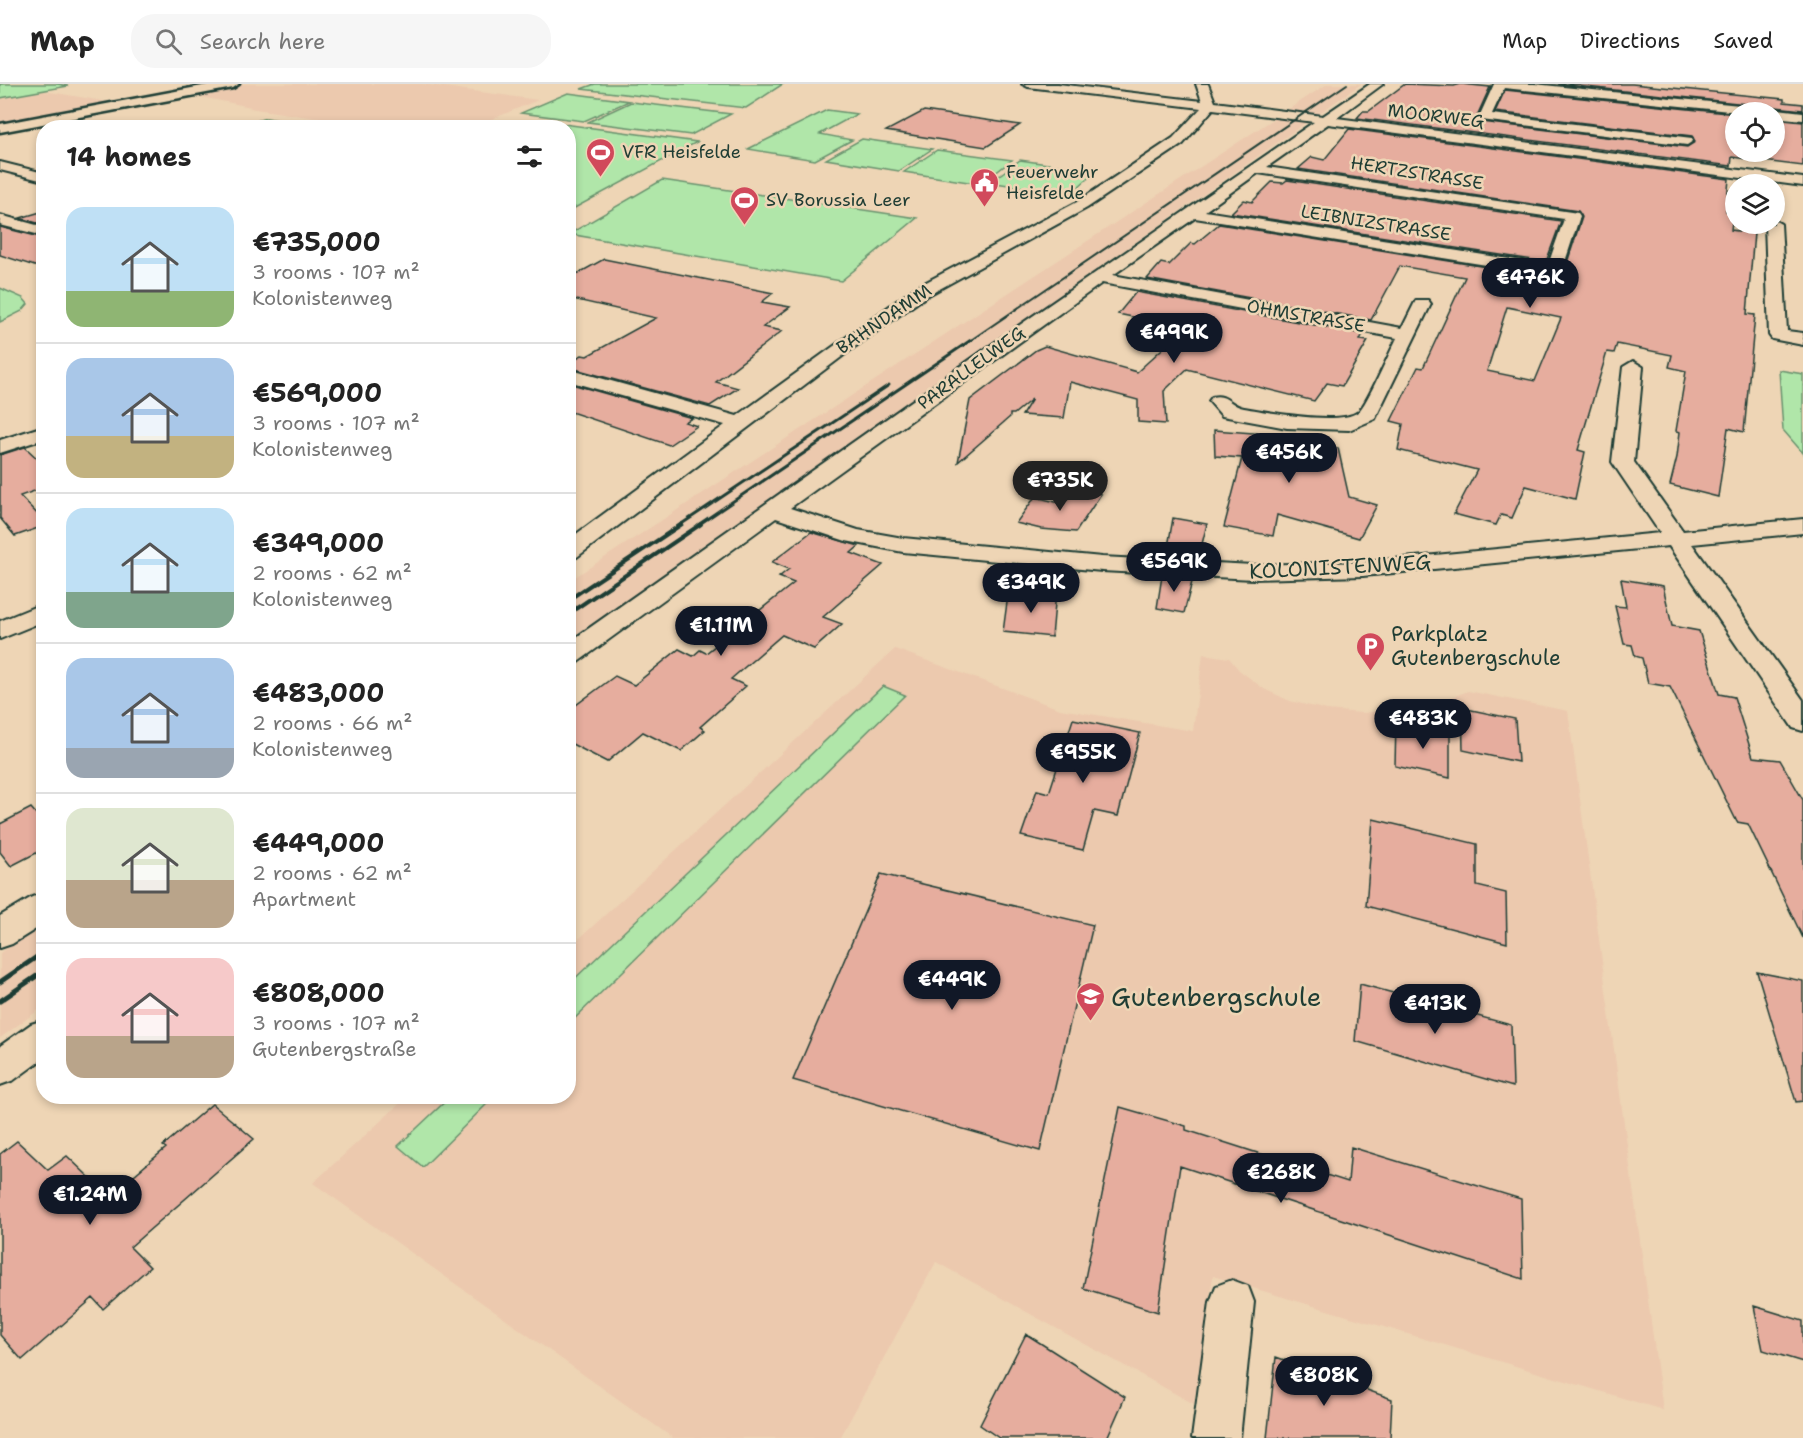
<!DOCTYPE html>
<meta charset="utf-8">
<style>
:root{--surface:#fff;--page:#f6f6f6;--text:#222;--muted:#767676;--line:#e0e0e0;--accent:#111827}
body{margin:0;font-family:"Shantell Sans",sans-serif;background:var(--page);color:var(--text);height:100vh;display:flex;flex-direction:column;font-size:22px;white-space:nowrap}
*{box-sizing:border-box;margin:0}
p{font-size:20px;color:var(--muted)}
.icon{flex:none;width:33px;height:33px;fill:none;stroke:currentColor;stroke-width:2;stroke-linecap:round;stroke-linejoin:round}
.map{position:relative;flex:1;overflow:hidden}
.sheet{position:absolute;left:36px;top:36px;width:540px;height:984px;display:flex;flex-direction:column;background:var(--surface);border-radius:24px;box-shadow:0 3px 9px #0003}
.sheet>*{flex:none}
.controls{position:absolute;left:1725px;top:18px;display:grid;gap:12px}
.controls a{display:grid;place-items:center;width:60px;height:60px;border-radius:50%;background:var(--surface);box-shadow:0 3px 9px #0003;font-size:30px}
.price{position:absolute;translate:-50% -51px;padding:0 14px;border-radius:21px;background:var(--accent);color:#fff;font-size:20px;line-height:39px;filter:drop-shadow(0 2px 3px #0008)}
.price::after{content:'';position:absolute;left:50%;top:36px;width:18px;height:14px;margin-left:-9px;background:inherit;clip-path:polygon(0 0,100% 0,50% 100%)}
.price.on{background:#222;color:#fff}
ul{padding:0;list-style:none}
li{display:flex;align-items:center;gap:18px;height:150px;padding:0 30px}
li+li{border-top:2px solid var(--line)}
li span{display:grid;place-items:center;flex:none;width:168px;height:120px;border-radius:18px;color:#555}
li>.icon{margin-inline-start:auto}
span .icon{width:72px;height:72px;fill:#fffc;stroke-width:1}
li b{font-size:26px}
h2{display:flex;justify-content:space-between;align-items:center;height:72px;padding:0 30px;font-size:26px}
header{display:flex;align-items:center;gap:36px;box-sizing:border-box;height:84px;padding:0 30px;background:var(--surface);border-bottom:2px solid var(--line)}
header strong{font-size:28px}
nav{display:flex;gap:33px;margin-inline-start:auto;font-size:21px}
.search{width:420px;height:54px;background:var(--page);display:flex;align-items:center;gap:15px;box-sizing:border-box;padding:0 21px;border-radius:24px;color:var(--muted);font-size:22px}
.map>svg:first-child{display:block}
.built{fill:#ecc9ae}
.green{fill:#b0e6a9;stroke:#68926e;stroke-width:1.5}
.building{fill:#e6ad9e;stroke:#1f3d34;stroke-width:1.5;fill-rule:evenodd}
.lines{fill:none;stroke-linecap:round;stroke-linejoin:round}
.street-casing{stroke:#1f3d34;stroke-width:4}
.primary-casing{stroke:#1f3d34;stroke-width:5}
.street{fill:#eed5b5;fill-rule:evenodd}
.primary{fill:#eed5b5;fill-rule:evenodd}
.rail-far3{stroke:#1f3d34;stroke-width:2}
.rail-far2{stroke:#1f3d34;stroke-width:3}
.rail-far1{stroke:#1f3d34;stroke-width:4}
.rail{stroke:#1f3d34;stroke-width:5}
.labels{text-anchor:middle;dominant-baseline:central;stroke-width:5;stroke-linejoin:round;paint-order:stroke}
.far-street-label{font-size:18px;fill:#1f3d34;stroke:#eed5b5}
.far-poi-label{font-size:18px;fill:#1f3d34;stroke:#eed5b5;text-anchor:start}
.street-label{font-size:21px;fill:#1f3d34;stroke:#eed5b5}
.poi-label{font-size:21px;fill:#1f3d34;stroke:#eed5b5;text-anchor:start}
.near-poi-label{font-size:26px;fill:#1f3d34;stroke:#eed5b5;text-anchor:start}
</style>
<header>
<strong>Map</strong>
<div class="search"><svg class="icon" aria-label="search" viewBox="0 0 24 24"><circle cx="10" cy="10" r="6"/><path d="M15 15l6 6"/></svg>Search here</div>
<nav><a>Map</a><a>Directions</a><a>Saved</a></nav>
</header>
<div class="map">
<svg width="1803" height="1354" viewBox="0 0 1803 1354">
<rect width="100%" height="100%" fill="#eed5b5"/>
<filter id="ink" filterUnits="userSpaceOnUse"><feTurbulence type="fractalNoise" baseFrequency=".0167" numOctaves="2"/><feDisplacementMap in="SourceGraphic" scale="12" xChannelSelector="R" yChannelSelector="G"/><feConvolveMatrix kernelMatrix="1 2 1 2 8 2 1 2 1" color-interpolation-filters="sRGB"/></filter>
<g filter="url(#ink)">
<!-- built -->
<path class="built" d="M199,0H422L538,16L473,43L381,44L249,24L251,23L186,10L213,5Z
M1327,0H1361L569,556V497Z
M44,7L121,20L0,42V15Z
M895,565L1060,625L1193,647L1203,570L1229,574L1239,586L1264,605L1290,617L1327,626L1362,629L1402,625L1437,619L1468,607L1568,627L1663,1326L1213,1192L1194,1320L936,1178L840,1354H673L313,1099L407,1013L568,1012L569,864Z
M43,841V923L0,954V869Z"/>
<!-- green -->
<path class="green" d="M0,0H58L68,2L0,14Z
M595,0H783L746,24L581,5Z
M568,9L629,17L584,37L521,29Z
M631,18L731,30L691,51L588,38Z
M827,26L857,30L820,50L852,56L815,76L748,65Z
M266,34L327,43H237Z
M556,39L697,58L569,127L568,44L546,43Z
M862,55L932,65L899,87L826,75Z
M937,66L1012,76L981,100L904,88Z
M1020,76L1096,87L1069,111L990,98Z
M662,96L917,134L841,197L569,150Z
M0,204L23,214L28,220L22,227L0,238Z
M1779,286L1803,290V369L1783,346Z
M883,602L905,611L569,940V900Z
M450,1013H494L423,1083L398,1062Z"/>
<!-- building -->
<path class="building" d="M1405,0L1454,2L1461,0L1490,3L1477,32L1481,38L1687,63L1695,58L1692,52L1495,28L1505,6L1736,30V68H1774V35L1803,38V82L1732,73L1731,82L1357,34L1363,27H1369Z
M1558,0H1632L1733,10L1784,15V18L1803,20V26Z
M924,27L1020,41L986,63L886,47Z
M1349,45L1729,95L1726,127L1733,128L1731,146L1754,149L1747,230L1755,231L1744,348L1728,344L1718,413L1670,401L1677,373L1680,348L1676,347L1686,287L1669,283L1672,271L1617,260L1614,269L1607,268L1578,366L1585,368L1575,415L1526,402L1512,434L1501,431L1496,441L1454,430L1477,386L1398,366L1403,340L1391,337L1418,283L1423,284L1465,193L1400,182L1371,236L1147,195L1161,179L1169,181L1191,159L1195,160L1219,140L1554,194L1564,188L1582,133L1578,127L1298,85L1312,73L1324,76ZM1507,223L1561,234L1535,297L1487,287Z
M1287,96L1561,137L1546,178L1231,129L1244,116L1252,118L1272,98L1283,99Z
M44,127V141L20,134Z
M0,143L44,154V185L0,171Z
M604,175L773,209L762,218L790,223L763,243L782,247L716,298L738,304L710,322L568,283V278L582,271L587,272L656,234L568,214V195Z
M1136,208L1363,250L1360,256L1368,257L1342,302L1327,299L1314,317L1187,285L1164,307L1166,340L1138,338V316L1070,298L1064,334L1022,331L1032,315L1014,330H1010V333L958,378L970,316L1036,266L1045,262L1137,288L1185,244L1118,230Z
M568,299L692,334L685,338L697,342L669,361L568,327Z
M1214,346L1316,354L1318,362L1338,364L1349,413L1377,421L1359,454L1277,431L1273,452L1224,443L1242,374L1215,372Z
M25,363L44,381L43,404L20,412L44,437V442L15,452L0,434V371Z
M1075,404L1101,410L1076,448L1041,445L1016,439L1035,413L1064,420Z
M1173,434L1207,440L1198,476L1166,474Z
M811,448L859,462L851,469L883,481L823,533L842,540L814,565L782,551L731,595L746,602L700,643L705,646L681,667L643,648L607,678L568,658V627L615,592L634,601L679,565L693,572L700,566L706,569L794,499L779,493L789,485L772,478Z
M1162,492L1193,494L1184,529L1157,524Z
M1621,495L1663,502L1672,542L1699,547L1719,610L1734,613L1753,673L1780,676L1803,716V854L1748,740L1737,738L1670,603L1648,599L1642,574L1635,572L1632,561L1624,560L1615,522L1626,523Z
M1026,505L1056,508L1052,553L1003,548L1008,511L1024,516Z
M1462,624L1515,635L1518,678L1463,666Z
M1073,635L1140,649L1118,732L1094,727L1083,766L1021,752L1037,706L1049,709Z
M1396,639L1450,650V694L1395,682Z
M31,724L44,739V765L11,782L0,768V740Z
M1373,735L1477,760V802L1506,809L1507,859L1366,822Z
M881,790L1093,841L1040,1067L793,996Z
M1757,888L1803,897V1017L1796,1018Z
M1360,900L1511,941L1513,1003L1355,957Z
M212,1020L254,1055L130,1163L150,1183L103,1225L93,1214L22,1276L0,1251V1070L17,1057L48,1086L67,1072L109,1112L166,1064L163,1062Z
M1120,1023L1186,1042V1046L1348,1098L1351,1063L1521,1115L1523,1195L1180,1082L1158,1228L1083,1204Z
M1754,1222L1803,1237V1278L1763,1266Z
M1026,1250L1125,1313L1107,1354H999L980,1341Z
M1276,1273L1392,1315L1390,1354H1267Z"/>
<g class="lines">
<defs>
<path id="street" d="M1022,0H1058L1202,17L1196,0H1208L1215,18L1323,32L1370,0H1383L1337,34L1803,94V102L1328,40L1267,83L1578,129L1580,132L1562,187L1554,192L1195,134L1113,191L1402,244L1416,216H1428L1431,220L1375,335L1349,346L1287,344L1222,332L1209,317L1212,313C1227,309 1230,322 1244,324C1267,328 1340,342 1358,328C1367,321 1390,267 1397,254L1102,199L790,424L858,446L903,454L1102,473L1253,481L1363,478L1660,449L1612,378L1623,283L1633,277L1643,283L1634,378L1683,447L1803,435V449L1692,460L1803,616V647L1793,644L1669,462L1363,492L1253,495L1102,487L903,468L846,457L776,434L578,578L568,580V559L1011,247L1314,38L1213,25L1183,60L1087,124L925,213L856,262L577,473L568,475V456L725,341L568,297V285L737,332L913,205L1077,118L1173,54L1201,24L1028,3ZM1258,89L1564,135L1548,181L1205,127Z
M1494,0H1534L1769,24L1803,28V36L1774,33V28H1739L1504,4L1492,30L1692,54L1693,57L1687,61L1481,36L1479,33Z
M0,78L44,89V97L0,86Z
M0,131L44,143V152L0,141Z
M1774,136L1781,140L1787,247L1803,249V261L1772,255L1769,251L1765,140H1774Z
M44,342V355L0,369V356Z
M44,519V537L0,555V537Z
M44,809V840L12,860L0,864V832L32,813Z
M44,936V974L14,996L0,1001V962L31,940Z
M1232,1196L1248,1202L1254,1218L1240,1354H1192L1210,1218L1216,1202Z"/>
<path id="primary" d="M213,0H239L233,4L0,48V40Z"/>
</defs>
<!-- street casing -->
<use href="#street" class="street-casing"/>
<!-- primary casing -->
<use href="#primary" class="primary-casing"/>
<!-- street -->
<use href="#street" class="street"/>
<!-- primary -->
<use href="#primary" class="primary"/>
<!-- rail-far3 -->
<path class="rail-far3" d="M968,258L1347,0"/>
<!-- rail-far2 -->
<path class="rail-far2" d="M680,441L889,301
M698,441L971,256"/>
<!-- rail-far1 -->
<path class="rail-far1" d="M568,516L682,440
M568,530L701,440"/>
<!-- rail -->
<path class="rail" d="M0,898L44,868
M0,917L44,887"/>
</g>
</g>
<!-- icons -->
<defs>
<symbol id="stadium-pin" viewBox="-11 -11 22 30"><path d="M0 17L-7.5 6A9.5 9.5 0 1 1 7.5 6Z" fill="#d1495b" stroke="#eed5b5"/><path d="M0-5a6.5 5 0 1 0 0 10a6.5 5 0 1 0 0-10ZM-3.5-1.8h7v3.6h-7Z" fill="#fff"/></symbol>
<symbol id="civic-pin" viewBox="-11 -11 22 30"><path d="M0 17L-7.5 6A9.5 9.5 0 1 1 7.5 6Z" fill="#d1495b" stroke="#eed5b5"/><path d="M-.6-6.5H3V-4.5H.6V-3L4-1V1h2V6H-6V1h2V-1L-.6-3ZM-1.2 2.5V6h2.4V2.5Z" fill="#fff"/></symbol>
<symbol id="parking-pin" viewBox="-11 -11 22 30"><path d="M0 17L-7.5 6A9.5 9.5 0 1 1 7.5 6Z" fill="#d1495b" stroke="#eed5b5"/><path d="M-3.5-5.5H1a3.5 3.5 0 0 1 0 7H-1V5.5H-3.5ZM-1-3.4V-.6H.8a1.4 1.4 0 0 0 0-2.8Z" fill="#fff"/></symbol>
<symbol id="school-pin" viewBox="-11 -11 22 30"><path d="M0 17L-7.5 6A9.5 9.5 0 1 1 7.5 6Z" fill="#d1495b" stroke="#eed5b5"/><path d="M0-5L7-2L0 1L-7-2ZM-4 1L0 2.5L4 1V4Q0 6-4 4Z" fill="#fff"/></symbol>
</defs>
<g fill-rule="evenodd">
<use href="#stadium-pin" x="584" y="52" width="33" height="45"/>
<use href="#civic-pin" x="968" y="82" width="33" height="45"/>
<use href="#stadium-pin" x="728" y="100" width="33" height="45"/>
<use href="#parking-pin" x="1354" y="546" width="33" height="45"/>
<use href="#school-pin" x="1074" y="896" width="33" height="45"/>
</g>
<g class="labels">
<!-- far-street labels -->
<g class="far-street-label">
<text transform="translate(1436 32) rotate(7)">MOORWEG</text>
<text transform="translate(1417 89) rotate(9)">HERTZSTRASSE</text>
<text transform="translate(1376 139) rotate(9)">LEIBNIZSTRASSE</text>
<text transform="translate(1306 232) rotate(10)">OHMSTRASSE</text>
<text transform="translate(884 235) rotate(-34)">BAHNDAMM</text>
<text transform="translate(971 284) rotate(-36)">PARALLELWEG</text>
</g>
<!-- far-poi labels -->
<g class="far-poi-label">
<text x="622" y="68">VFR Heisfelde</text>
<text x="1006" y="88">Feuerwehr<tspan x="1006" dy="21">Heisfelde</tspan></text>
<text x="766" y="116">SV Borussia Leer</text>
</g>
<!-- street labels -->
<g class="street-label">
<text transform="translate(1340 483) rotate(-3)">KOLONISTENWEG</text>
</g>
<!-- poi labels -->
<g class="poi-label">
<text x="1391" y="550">Parkplatz<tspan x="1391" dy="24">Gutenbergschule</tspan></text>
</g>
<!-- near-poi labels -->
<g class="near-poi-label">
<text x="1111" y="912">Gutenbergschule</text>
</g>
</g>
</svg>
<div class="controls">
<a><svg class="icon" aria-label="locate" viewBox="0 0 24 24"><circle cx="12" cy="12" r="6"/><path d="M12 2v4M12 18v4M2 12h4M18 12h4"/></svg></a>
<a><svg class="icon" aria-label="layers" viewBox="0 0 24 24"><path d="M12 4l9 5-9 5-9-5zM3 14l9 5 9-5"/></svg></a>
</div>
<b class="price" style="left:1530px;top:225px">€476K</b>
<b class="price" style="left:1174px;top:280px">€499K</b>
<b class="price" style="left:1289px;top:400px">€456K</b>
<b class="price on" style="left:1060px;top:428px">€735K</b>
<b class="price" style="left:1174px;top:509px">€569K</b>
<b class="price" style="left:1031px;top:530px">€349K</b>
<b class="price" style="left:721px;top:573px">€1.11M</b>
<b class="price" style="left:1423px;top:666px">€483K</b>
<b class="price" style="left:1083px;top:700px">€955K</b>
<b class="price" style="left:952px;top:927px">€449K</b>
<b class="price" style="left:1435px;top:951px">€413K</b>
<b class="price" style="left:1281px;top:1120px">€268K</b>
<b class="price" style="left:90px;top:1142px">€1.24M</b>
<b class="price" style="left:1324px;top:1323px">€808K</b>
<section class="sheet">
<h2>14 homes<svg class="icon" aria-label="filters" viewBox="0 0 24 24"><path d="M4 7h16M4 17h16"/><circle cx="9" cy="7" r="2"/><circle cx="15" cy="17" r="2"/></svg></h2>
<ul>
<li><span style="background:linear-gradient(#bfe0f5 70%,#8fb573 0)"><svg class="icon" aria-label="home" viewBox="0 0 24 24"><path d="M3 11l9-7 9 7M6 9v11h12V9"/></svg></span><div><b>€735,000</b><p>3 rooms · 107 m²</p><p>Kolonistenweg</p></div></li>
<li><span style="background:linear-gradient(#a9c7e8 65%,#c2b280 0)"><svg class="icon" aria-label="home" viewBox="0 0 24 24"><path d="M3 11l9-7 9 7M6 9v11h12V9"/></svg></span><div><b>€569,000</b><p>3 rooms · 107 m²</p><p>Kolonistenweg</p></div></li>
<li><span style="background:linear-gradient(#bfe0f5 70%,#7fa58c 0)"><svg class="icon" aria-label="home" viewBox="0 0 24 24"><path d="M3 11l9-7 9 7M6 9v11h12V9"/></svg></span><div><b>€349,000</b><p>2 rooms · 62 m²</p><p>Kolonistenweg</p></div></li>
<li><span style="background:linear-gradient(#a9c7e8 75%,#9aa5b1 0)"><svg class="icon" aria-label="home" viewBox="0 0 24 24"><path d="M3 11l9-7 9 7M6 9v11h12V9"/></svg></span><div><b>€483,000</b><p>2 rooms · 66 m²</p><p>Kolonistenweg</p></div></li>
<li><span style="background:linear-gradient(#dfe7d0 60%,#b9a48a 0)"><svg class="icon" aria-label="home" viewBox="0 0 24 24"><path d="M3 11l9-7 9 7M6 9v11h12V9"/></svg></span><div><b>€449,000</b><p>2 rooms · 62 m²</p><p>Apartment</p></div></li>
<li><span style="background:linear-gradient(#f6c9c9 65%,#b9a48a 0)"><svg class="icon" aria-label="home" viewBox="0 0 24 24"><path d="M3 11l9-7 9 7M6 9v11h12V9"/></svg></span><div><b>€808,000</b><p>3 rooms · 107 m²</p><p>Gutenbergstraße</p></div></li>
</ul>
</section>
</div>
